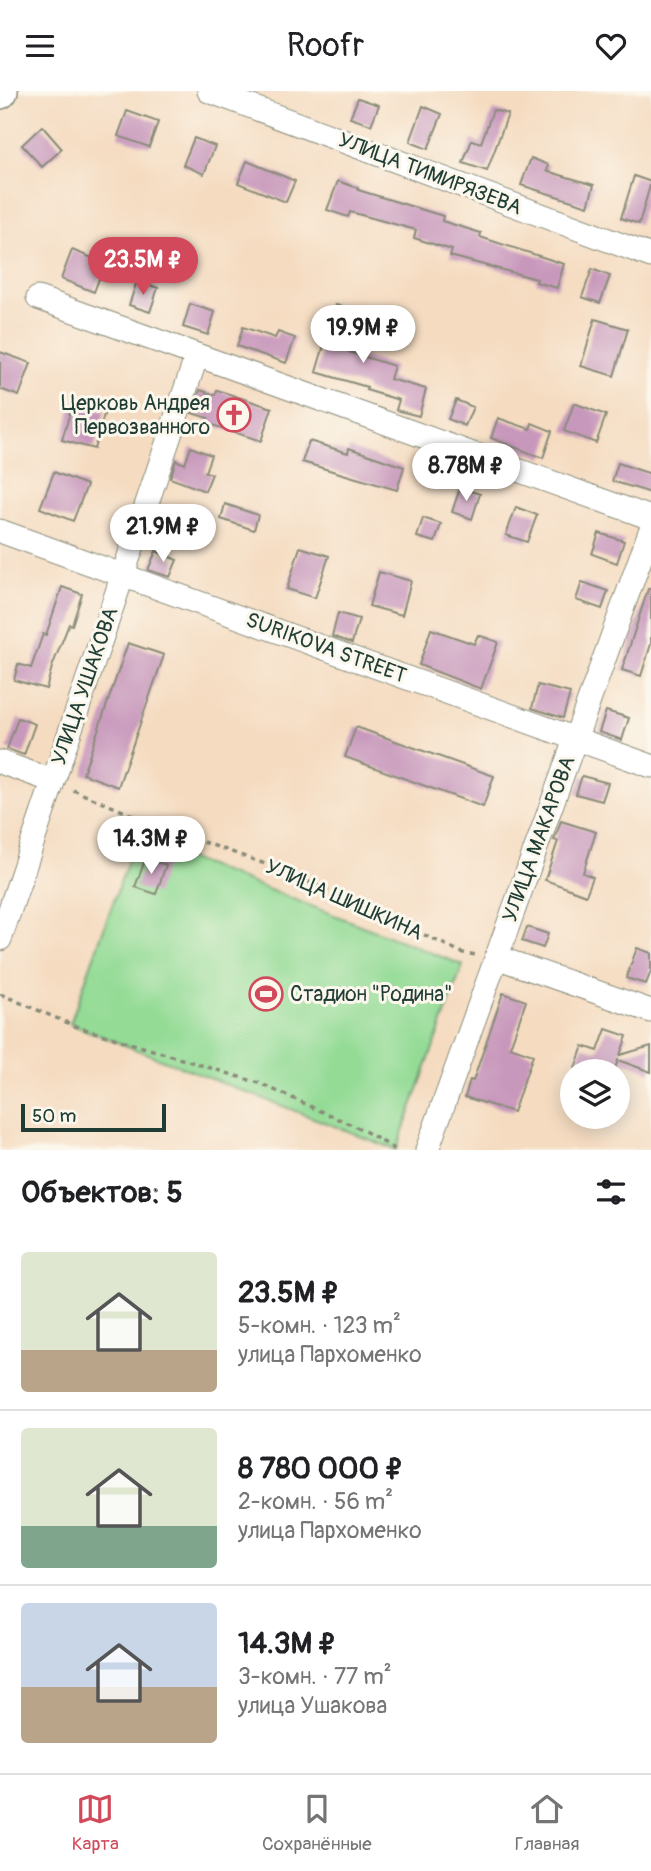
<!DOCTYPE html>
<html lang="ru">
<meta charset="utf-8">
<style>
:root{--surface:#fff;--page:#f6f6f6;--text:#202124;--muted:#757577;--line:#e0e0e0;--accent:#d1495b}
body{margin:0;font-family:Pangolin,sans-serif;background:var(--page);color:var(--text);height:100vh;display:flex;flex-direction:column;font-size:26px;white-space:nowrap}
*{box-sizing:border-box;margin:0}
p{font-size:23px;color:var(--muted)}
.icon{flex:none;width:38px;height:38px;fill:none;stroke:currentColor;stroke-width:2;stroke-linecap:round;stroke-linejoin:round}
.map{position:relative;height:1059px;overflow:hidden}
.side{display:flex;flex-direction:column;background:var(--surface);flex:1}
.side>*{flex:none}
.controls{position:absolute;left:560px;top:968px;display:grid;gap:14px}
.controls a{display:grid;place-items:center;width:70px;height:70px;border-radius:50%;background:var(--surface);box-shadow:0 4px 18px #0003;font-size:35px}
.scale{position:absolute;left:21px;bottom:18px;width:145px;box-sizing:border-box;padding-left:7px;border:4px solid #1f3d34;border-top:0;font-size:19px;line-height:24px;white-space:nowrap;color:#1f3d34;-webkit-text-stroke:5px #fbf7ec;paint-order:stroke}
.price{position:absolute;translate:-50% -60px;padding:0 16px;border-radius:24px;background:#fff;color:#222;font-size:23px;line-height:46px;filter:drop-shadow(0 2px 4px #0008)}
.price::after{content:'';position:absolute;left:50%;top:42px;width:21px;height:16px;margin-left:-10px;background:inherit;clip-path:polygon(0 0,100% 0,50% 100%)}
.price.selected{background:var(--accent);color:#fff}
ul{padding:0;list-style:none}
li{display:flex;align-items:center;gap:21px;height:175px;padding:0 21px}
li+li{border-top:2px solid var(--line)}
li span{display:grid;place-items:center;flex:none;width:196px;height:140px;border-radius:7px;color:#555}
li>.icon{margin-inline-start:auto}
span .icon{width:84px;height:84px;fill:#fffc;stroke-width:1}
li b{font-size:30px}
h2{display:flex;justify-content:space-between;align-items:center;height:84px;padding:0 21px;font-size:30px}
header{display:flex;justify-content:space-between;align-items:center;height:91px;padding:0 21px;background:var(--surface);font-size:32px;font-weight:600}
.tab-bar{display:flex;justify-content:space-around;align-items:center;height:98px;border-top:2px solid var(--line);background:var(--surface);font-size:19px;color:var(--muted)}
.tab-bar a{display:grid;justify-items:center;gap:4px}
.tab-bar .selected{color:var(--accent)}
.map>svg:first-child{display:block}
.green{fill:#94db96;stroke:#5a8c65;stroke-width:2}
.building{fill:#c898bc}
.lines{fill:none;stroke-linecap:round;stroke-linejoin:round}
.minor-casing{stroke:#8a8c7a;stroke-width:25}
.secondary-casing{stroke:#8a8c7a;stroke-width:36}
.path{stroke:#8a8c7a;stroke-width:3.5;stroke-dasharray:5 5;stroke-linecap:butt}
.minor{stroke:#fff;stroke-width:23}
.secondary{stroke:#fff;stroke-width:33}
.labels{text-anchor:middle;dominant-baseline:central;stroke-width:6;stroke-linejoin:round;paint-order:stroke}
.street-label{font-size:21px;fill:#1f3d34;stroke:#fbf7ec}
.poi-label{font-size:21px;fill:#1f3d34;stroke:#fbf7ec;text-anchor:end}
</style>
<header><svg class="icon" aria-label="menu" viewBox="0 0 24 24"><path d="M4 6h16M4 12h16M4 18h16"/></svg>Roofr<svg class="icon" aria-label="heart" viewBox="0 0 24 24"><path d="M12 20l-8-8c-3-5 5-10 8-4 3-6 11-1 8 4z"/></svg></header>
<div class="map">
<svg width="651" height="1059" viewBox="0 0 651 1059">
<rect width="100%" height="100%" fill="#fbf7ec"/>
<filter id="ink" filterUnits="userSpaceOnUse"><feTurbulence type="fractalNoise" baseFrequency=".0143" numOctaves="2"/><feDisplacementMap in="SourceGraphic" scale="14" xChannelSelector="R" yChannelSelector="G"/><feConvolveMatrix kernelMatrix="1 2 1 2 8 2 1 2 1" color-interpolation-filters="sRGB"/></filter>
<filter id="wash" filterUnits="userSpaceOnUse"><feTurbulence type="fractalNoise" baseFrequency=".00686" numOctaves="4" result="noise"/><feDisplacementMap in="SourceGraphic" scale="28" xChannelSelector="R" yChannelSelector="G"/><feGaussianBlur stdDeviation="1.57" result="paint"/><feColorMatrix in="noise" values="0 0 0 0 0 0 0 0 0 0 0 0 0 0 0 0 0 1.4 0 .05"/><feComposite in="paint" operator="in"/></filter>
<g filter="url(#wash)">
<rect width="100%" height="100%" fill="#f5dcc1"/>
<!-- green -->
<path class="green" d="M136,747L463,874L396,1059L70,933Z"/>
<g id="blocks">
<!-- building -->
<path class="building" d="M358,7L379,14L371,34L350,27Z
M423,15L442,23L428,58L410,51Z
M493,19L508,23L487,80L463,72L472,49L481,52Z
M127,20L158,31L149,56L118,45Z
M42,35L62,58L42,76L22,54Z
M194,47L215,55L204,83L183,74Z
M531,67L549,74L547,80L594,94L588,115L521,94Z
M247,70L295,90L286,111L238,92Z
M634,85L651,91L639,133L621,127Z
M338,90L358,97V99L443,125L442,130L481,142L480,146L564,173L557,197L536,191L537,188L450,165L452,159L414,147L416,139L350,121L348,126L327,119Z
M72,159L105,172L94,201L61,188Z
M592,178L610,185L600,212L582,206Z
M137,190L158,197L150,221L129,214Z
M190,213L215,221L208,244L183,236Z
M336,214L361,221L349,261L394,275L390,288L426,298L419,325L396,319L399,309L366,299L367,296L316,281Z
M595,228L628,238L614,285L581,275Z
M243,236L275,247L278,241L295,247L286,272L237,255Z
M0,261L31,272L19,305L0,298Z
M200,299L215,304L217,299L272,317L261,350L206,332L208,327L192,322Z
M456,309L473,316L465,335L448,328Z
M73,311L105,320L94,358L62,349Z
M574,312L606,324L596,352L564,340Z
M498,327L530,338L532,332L552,340L543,367L491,347Z
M309,350L348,362L349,357L404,376L397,399L302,371Z
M191,356L211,364L205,381L212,383L205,400L170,387L176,369L185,373Z
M618,372L651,383V402L612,390Z
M54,381L87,394L73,430L40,417Z
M460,397L480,403L472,428L452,421Z
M225,413L258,424L254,439L221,428Z
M516,416L537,424L527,451L506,444Z
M423,427L441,433L435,451L417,446Z
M599,442L624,450L617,472L592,463Z
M300,456L329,465L315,507L287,498Z
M156,460L177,469L170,486L148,479Z
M379,481L411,490L402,524L369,515Z
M582,491L608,500L602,518L576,509Z
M62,496L82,503L72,534L69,533L52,576L46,598L14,589L18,573L31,577L43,543L46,544Z
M648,498H651V553L641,585L622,579Z
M338,522L359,528L352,552L332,545Z
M431,538L474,553L478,544L498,551L481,598L419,574Z
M128,552L164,564L118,696L83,683Z
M538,594L570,602L563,627L532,617Z
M606,620L629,627L622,649L599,641Z
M18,627L35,633L24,664L7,658Z
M356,636L494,685L483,716L345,666Z
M582,685L608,692L602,710L576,703Z
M561,730L596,741L583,782L593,786L586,804L545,789L558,750L554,749Z
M146,767L166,774L156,803L135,796Z
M527,836L548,843L543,857L522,850Z
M637,857L651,862V880L646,893L626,887Z
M503,902L526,910L510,956L533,964L513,1021L465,1006L470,989L473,990Z
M606,938L627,945L620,964L651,955V981L618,969L614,980H574L583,955L598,960Z"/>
</g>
</g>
<g filter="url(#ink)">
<use href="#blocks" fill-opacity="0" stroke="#8a8c7a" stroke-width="2"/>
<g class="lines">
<defs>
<path id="minor" d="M209,0L651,165
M38,207L651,427
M0,440L651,675
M0,671L53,690
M0,848L197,264
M496,866L651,920
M427,1059L651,438"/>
<path id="secondary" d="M0,1L1,0"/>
</defs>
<!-- minor casing -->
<use href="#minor" class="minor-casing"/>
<!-- secondary casing -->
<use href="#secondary" class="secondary-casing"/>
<!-- path -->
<path class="path" d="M73,699L161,736L268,774L335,802L463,862L476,864
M0,903L75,935L259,992L363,1039L396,1059"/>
<!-- minor -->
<use href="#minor" class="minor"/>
<!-- secondary -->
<use href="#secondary" class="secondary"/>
</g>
</g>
<!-- icons -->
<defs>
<symbol id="church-ring" viewBox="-11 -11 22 22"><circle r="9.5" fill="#fbf7ec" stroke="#d1495b" stroke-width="1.5"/><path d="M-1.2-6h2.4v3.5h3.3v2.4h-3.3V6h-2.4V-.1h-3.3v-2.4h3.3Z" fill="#d1495b"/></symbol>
<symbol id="stadium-ring" viewBox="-11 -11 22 22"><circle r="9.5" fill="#fbf7ec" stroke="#d1495b" stroke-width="1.5"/><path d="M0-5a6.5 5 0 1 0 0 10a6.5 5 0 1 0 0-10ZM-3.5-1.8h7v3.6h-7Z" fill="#d1495b"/></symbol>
</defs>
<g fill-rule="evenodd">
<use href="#church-ring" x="215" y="305" width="38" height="38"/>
<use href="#stadium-ring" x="247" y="884" width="38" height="38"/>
</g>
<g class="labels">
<!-- street labels -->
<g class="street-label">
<text transform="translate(430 83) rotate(21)">УЛИЦА ТИМИРЯЗЕВА</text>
<text transform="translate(326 557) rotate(20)">SURIKOVA STREET</text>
<text transform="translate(85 595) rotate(-71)">УЛИЦА УШАКОВА</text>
<text transform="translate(539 748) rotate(-70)">УЛИЦА МАКАРОВА</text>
<text transform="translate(344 809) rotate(24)">УЛИЦА ШИШКИНА</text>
</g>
<!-- poi labels -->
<g class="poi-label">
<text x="210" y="312">Церковь Андрея<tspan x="210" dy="24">Первозванного</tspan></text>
<text x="290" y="903" text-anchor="start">Стадион "Родина"</text>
</g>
</g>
</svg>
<div class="controls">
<a><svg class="icon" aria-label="layers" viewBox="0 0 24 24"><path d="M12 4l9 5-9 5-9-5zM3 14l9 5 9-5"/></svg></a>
</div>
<div class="scale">50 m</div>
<b class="price selected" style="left:143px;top:206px">23.5M ₽</b>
<b class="price" style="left:363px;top:274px">19.9M ₽</b>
<b class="price" style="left:466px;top:412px">8.78M ₽</b>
<b class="price" style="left:163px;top:473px">21.9M ₽</b>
<b class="price" style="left:151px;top:785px">14.3M ₽</b>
</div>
<section class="side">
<h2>Объектов: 5<svg class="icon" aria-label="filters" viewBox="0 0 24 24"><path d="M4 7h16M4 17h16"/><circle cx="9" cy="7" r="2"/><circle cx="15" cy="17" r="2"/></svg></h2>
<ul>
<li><span style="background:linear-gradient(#dfe7d0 70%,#b9a48a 0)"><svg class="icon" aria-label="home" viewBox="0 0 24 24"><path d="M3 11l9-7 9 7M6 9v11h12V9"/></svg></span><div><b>23.5M ₽</b><p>5-комн. · 123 m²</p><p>улица Пархоменко</p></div></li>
<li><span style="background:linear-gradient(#dfe7d0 70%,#7fa58c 0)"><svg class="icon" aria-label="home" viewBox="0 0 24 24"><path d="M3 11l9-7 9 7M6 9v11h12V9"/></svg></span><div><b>8 780 000 ₽</b><p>2-комн. · 56 m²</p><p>улица Пархоменко</p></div></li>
<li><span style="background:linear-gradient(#c9d6e8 60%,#b9a48a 0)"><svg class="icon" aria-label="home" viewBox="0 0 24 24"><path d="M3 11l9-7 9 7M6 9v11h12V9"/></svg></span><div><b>14.3M ₽</b><p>3-комн. · 77 m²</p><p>улица Ушакова</p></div></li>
</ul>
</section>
<nav class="tab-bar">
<a class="selected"><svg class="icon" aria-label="map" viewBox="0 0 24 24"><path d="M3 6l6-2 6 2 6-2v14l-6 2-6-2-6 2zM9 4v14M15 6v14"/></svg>Карта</a>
<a><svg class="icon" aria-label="saved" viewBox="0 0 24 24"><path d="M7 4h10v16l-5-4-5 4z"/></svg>Сохранённые</a>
<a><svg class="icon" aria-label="home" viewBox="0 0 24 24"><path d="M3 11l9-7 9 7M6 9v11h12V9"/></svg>Главная</a>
</nav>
